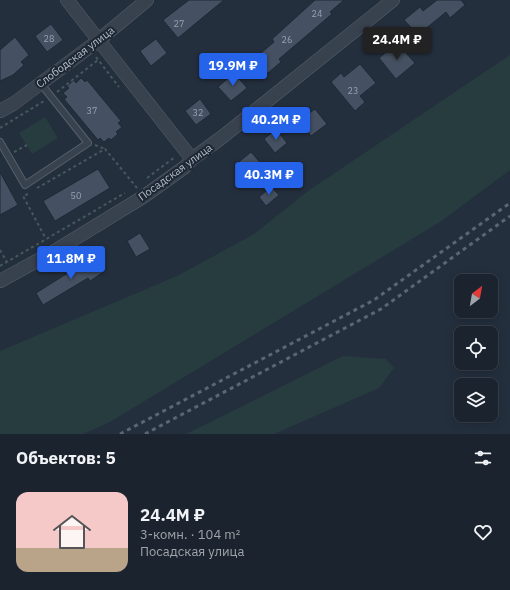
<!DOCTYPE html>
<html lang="ru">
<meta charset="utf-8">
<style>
:root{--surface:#1b232e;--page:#242b36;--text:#f1f3f6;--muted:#a0a4aa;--line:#39404a;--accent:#2563eb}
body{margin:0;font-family:"IBM Plex Sans",sans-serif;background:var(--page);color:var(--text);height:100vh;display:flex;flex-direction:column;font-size:15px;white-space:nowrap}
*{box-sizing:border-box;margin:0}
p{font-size:13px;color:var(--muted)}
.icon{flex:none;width:22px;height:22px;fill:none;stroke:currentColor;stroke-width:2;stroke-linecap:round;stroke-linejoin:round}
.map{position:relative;height:434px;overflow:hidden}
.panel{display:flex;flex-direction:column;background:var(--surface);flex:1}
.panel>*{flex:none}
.needle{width:26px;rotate:31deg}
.controls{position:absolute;left:454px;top:274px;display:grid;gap:8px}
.controls a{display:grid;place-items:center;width:44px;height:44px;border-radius:8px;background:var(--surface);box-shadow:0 2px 10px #0003,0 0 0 1px var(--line);font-size:20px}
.price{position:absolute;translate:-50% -34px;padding:0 9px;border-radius:4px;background:var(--accent);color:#fff;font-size:13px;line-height:26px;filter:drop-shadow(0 1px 2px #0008)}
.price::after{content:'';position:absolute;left:50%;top:24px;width:12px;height:9px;margin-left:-6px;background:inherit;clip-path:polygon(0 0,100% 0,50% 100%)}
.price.selected{background:#222;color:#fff}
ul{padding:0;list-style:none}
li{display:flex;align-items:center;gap:12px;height:100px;padding:0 16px}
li+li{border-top:1px solid var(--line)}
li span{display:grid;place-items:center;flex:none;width:112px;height:80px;border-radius:12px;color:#555}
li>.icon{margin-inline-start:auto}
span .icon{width:48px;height:48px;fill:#fffc;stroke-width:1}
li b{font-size:17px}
h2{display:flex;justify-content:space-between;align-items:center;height:48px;padding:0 16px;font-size:17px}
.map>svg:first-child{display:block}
.green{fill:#263c3f}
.building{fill:#455162;stroke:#1f2835}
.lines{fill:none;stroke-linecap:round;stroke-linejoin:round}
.lane-casing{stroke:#565f6c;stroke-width:8}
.street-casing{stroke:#565f6c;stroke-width:14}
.path{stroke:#44595c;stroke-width:2;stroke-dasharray:3 3;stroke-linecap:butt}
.lane{stroke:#38414e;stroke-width:6}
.street{stroke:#38414e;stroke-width:13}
.rail{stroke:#5a6575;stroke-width:3;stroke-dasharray:4 4;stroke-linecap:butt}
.labels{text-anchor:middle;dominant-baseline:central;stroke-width:4;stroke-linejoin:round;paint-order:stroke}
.number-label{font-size:9px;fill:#98a1af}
.street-label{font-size:11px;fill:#b4bcc9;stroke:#1d2633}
</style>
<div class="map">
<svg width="510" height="434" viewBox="0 0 510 434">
<rect width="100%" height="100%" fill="#242f3e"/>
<!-- green -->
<path class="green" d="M510,55V170L440,222L110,422L83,434H0V351L177,276L254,234L308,191Z
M45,117L58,138L32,154L19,133Z
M343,356L386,359L394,368L379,388L274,434H186Z"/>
<!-- building -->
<path class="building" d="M189,0H224L178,38L163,20Z
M315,0H344L330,12L332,14L279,59L281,62L268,73L255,58L274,42L272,39Z
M437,0H461L465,5L450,18L446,12L418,35L404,20L420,7L423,11Z
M51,24L63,40L47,52L35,36Z
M15,37L29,55L21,62L24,65L13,75L0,81V50Z
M156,39L167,53L151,66L140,51Z
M397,43L415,63L396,79L379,58Z
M360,64L376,83L360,96L365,102L355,111L331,82L341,73L344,77Z
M234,73L247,88L231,101L218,87Z
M81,78L85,82L87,80L121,121L118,123L122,127L116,132L118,134L111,140L109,138L104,142L100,138L98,140L64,99L67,97L63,93L69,88L67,86L74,80L76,83Z
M200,99L211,114L196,125L185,111Z
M315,109L327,124L311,136L299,120Z
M276,129L287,143L275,153L264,139Z
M251,152L265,168L248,183L234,166Z
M98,169L110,188L55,221L43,201Z
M0,172L18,205L0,215Z
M271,187L279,195L266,206L259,197Z
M140,233L150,249L136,257L127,241Z
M95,256L105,271L90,281L88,278L43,305L36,293Z"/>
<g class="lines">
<defs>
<path id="lane" d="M0,142L25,185L88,143L41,84"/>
<path id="street" d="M67,0L192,159
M0,111L13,104L99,40L147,0
M0,281L53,252L143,197L185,167L192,159L221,138L393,0"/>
</defs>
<!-- lane casing -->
<use href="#lane" class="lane-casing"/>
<!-- street casing -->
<use href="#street" class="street-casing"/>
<!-- path -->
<path class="path" d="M96,57L119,87
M57,92L98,60
M0,128L44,101
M95,145L105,149
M14,152L27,145
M147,178L175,157
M37,188L105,149L137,188
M28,194L23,196L46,239
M0,250L7,262
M0,266L125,193"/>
<!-- lane -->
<use href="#lane" class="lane"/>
<!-- street -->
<use href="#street" class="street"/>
<!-- rail -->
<path class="rail" d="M120,434L374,300L510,203
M145,434L381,309L510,216"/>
</g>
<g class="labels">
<!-- number labels -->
<g class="number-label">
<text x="317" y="13">24</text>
<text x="179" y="23">27</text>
<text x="49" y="38">28</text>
<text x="287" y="39">26</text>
<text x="353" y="90">23</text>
<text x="92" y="110">37</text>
<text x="198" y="112">32</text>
<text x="76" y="195">50</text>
</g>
<!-- street labels -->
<g class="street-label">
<text transform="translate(75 57) rotate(-37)">Слободская улица</text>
<text transform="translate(175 172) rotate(-36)">Посадская улица</text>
</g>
</g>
</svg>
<div class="controls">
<a><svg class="needle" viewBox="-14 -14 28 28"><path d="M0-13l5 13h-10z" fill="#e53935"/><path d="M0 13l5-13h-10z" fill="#a0a4aa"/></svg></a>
<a><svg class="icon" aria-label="locate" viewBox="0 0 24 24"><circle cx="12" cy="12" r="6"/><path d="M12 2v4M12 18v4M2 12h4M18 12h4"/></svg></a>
<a><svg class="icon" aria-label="layers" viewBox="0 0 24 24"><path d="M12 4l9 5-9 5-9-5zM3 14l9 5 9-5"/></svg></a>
</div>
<b class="price selected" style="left:397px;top:61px">24.4M ₽</b>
<b class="price" style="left:233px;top:87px">19.9M ₽</b>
<b class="price" style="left:276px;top:141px">40.2M ₽</b>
<b class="price" style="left:269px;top:196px">40.3M ₽</b>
<b class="price" style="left:71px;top:280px">11.8M ₽</b>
</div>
<section class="panel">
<h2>Объектов: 5<svg class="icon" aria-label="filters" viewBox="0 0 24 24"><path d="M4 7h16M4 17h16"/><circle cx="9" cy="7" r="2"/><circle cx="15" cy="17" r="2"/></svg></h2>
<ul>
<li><span style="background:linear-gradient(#f6c9c9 70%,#b9a48a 0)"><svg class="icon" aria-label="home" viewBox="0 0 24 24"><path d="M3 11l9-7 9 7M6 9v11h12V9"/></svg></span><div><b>24.4M ₽</b><p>3-комн. · 104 m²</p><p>Посадская улица</p></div><svg class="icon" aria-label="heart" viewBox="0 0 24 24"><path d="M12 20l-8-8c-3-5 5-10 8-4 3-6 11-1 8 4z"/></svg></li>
</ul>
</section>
